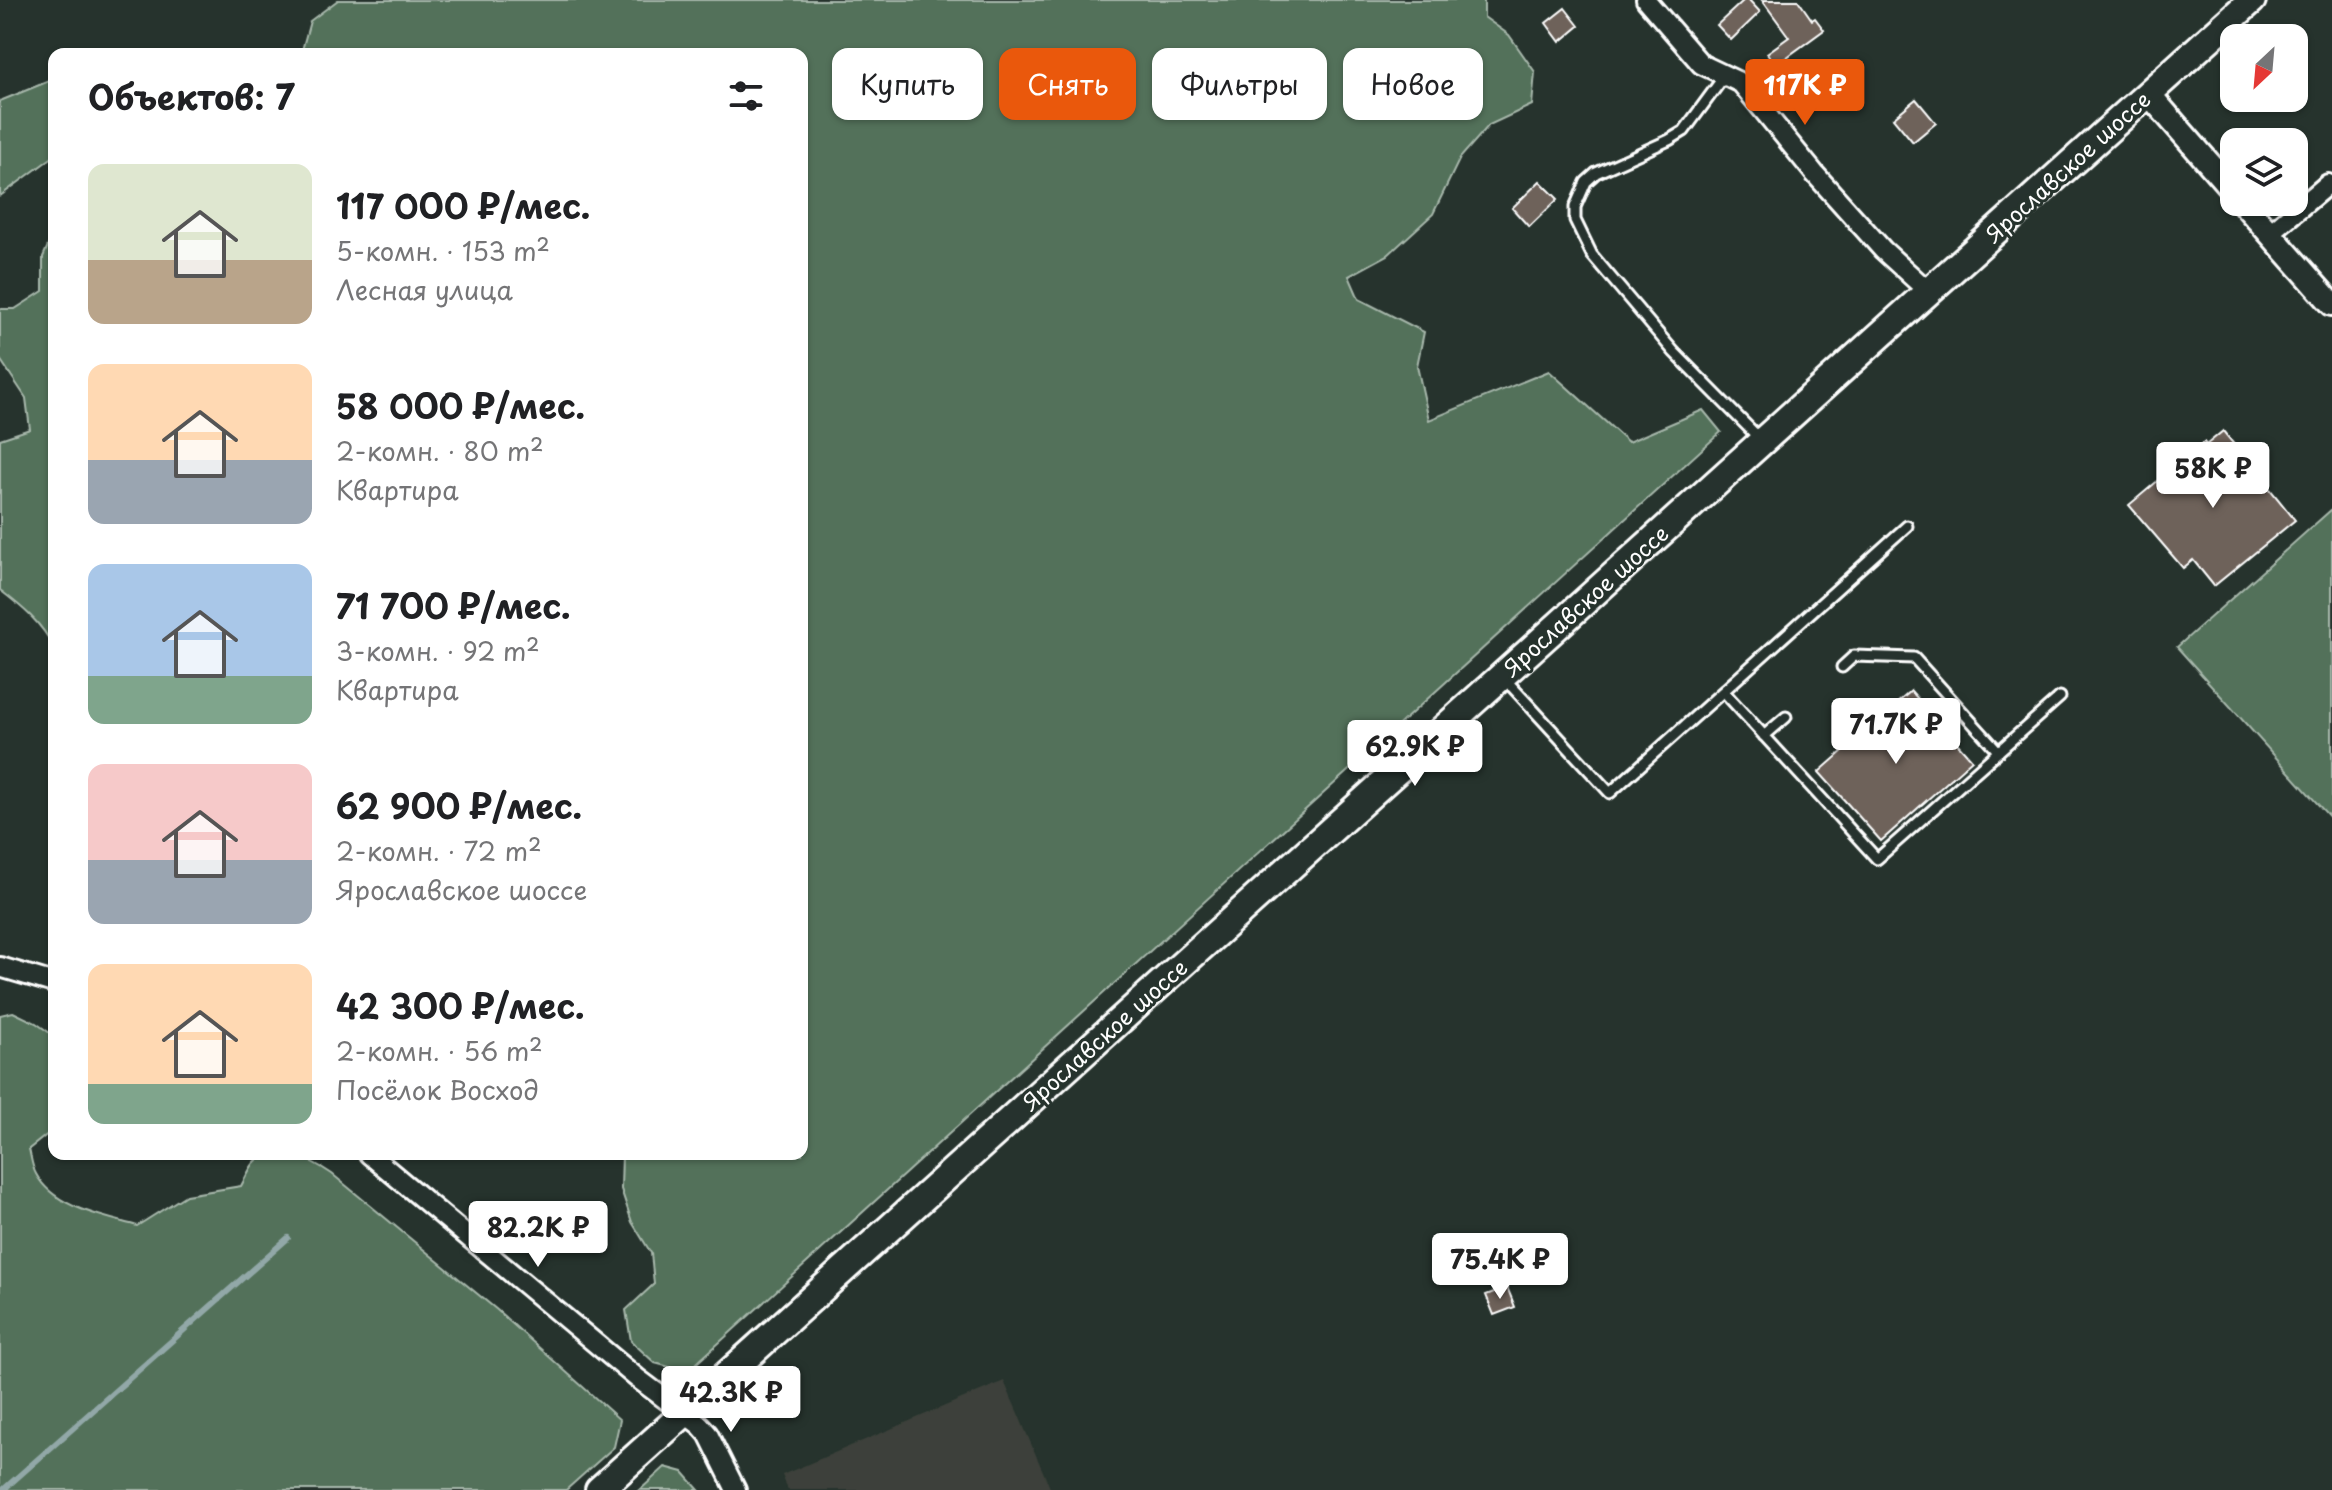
<!DOCTYPE html>
<html lang="ru">
<meta charset="utf-8">
<style>
:root{--surface:#fff;--page:#f2f2f2;--text:#202124;--muted:#757577;--accent:#ea580c}
body{margin:0;font-family:"Playpen Sans",sans-serif;background:var(--page);color:var(--text);height:100vh;display:flex;flex-direction:column;font-size:30px;white-space:nowrap}
*{box-sizing:border-box;margin:0}
p{font-size:26px;color:var(--muted)}
.icon{flex:none;width:44px;height:44px;fill:none;stroke:currentColor;stroke-width:2;stroke-linecap:round;stroke-linejoin:round}
.map{position:relative;flex:1;overflow:hidden}
.panel{position:absolute;left:48px;top:48px;width:760px;height:1112px;display:flex;flex-direction:column;background:var(--surface);border-radius:16px;box-shadow:0 2px 6px #0004}
.panel>*{flex:none}
.banner{position:absolute;left:832px;top:48px;width:760px;height:72px;display:flex;gap:16px}
.needle{width:52px;rotate:206deg}
.buttons{position:absolute;left:2220px;top:24px;display:grid;gap:16px}
.buttons a{display:grid;place-items:center;width:88px;height:88px;border-radius:16px;background:var(--surface);box-shadow:0 2px 6px #0004;font-size:40px}
.price{position:absolute;translate:-50% -68px;padding:0 18px;border-radius:8px;background:#fff;color:#222;font-size:26px;line-height:52px;filter:drop-shadow(0 2px 4px #0008)}
.price::after{content:'';position:absolute;left:50%;top:48px;width:24px;height:18px;margin-left:-12px;background:inherit;clip-path:polygon(0 0,100% 0,50% 100%)}
.price.active{background:var(--accent);color:#fff}
ul{padding:0;list-style:none}
li{display:flex;align-items:center;gap:24px;height:200px;padding:0 40px}
li span{display:grid;place-items:center;flex:none;width:224px;height:160px;border-radius:16px;color:#555}
li>.icon{margin-inline-start:auto}
span .icon{width:96px;height:96px;fill:#fffc;stroke-width:1}
li b{font-size:34px}
h2{display:flex;justify-content:space-between;align-items:center;height:96px;padding:0 40px;font-size:34px}
.chip{padding:0 28px;border-radius:16px;background:var(--surface);box-shadow:0 2px 6px #0004;font-size:28px;line-height:72px}
.chip.active{background:var(--accent);color:#fff}
.map>svg:first-child{display:block}
.built{fill:#3c413a}
.green{fill:#52715a;stroke:#a8b8ac;stroke-width:2}
.lines{fill:none;stroke-linecap:round;stroke-linejoin:round}
.stream{stroke:#92a8a8;stroke-width:6}
.building{fill:#6e625a;stroke:#fff;stroke-width:2}
.service-casing{stroke:#fff;stroke-width:15}
.minor-casing{stroke:#fff;stroke-width:24}
.tertiary-casing{stroke:#fff;stroke-width:28}
.secondary-casing{stroke:#fff;stroke-width:32}
.service{stroke:#26332d;stroke-width:9}
.minor{stroke:#26332d;stroke-width:18}
.tertiary{stroke:#26332d;stroke-width:22}
.secondary{stroke:#26332d;stroke-width:26}
.labels{text-anchor:middle;dominant-baseline:central;stroke-width:6;stroke-linejoin:round;paint-order:stroke}
.street-label{font-size:22px;fill:#fff;stroke:#26332d}
</style>
<div class="map">
<svg width="2332" height="1490" viewBox="0 0 2332 1490">
<rect width="100%" height="100%" fill="#26332d"/>
<filter id="ink" filterUnits="userSpaceOnUse"><feTurbulence type="fractalNoise" baseFrequency=".0125" numOctaves="2"/><feDisplacementMap in="SourceGraphic" scale="16" xChannelSelector="R" yChannelSelector="G"/><feConvolveMatrix kernelMatrix="1 2 1 2 8 2 1 2 1" color-interpolation-filters="sRGB"/></filter>
<g filter="url(#ink)">
<!-- built -->
<path class="built" d="M1004,1381L1051,1490H788L782,1475Z"/>
<!-- green -->
<path class="green" d="M338,0H1484V17L1509,35L1535,72L1532,105L1489,125L1460,158L1433,214L1388,255L1349,276L1359,299L1424,332L1417,366L1429,420L1549,371L1628,442L1703,410L1721,432L687,1372L655,1363L631,1341L626,1310L654,1284L651,1253L632,1222L621,1189L622,1154H802V54H301L310,21Z
M54,79V156L0,196V101Z
M54,232V648C42,623 22,607 0,590V439L30,429L26,398L0,359V309H15L43,291V257Z
M2332,509V820L2177,647Z
M13,1012L36,1023L54,1036V1129L29,1149C31,1157 32,1167 36,1174C54,1208 103,1216 137,1226L186,1195L241,1186C245,1179 249,1169 254,1163C274,1139 313,1161 332,1174L497,1310L620,1420L614,1447L566,1490H0V1015Z
M665,1467L683,1472L699,1490H640Z"/>
<g class="lines">
<!-- stream -->
<path class="stream" d="M3,1490L288,1238"/>
</g>
<!-- building -->
<path class="building" d="M1744,0H1749L1760,12L1731,40L1717,25Z
M1762,0H1798L1812,20L1815,18L1824,30L1776,65L1767,53L1789,37Z
M1565,8L1579,26L1560,42L1546,23Z
M1916,99L1936,123L1913,142L1893,118Z
M1540,181L1558,199L1529,227L1512,208Z
M2223,431L2295,520L2214,586L2193,560L2183,568L2129,505L2204,442L2206,445Z
M1911,691L1972,760L1881,841L1819,772Z
M1507,1287L1515,1307L1494,1315L1486,1295Z"/>
<g class="lines">
<defs>
<path id="service" d="M1729,79L1720,82L1684,131L1669,140L1596,173L1586,182L1575,207V220L1592,255L1674,352L1759,438
M1842,667L1854,656L1914,658L1998,751
M1504,678L1610,793L1907,526
M1724,692L1877,859L2060,697
M1764,736L1786,717"/>
<path id="minor" d="M1646,0L1701,64L1741,83L1815,174L1883,250L1929,292
M2270,233L2328,184
M0,967L54,983
M369,1154L637,1378L700,1425L708,1434L736,1490"/>
<path id="tertiary" d="M2148,93L2234,192
M2242,202L2332,304"/>
<path id="secondary" d="M599,1490L2252,0"/>
</defs>
<!-- service casing -->
<use href="#service" class="service-casing"/>
<!-- minor casing -->
<use href="#minor" class="minor-casing"/>
<!-- tertiary casing -->
<use href="#tertiary" class="tertiary-casing"/>
<!-- secondary casing -->
<use href="#secondary" class="secondary-casing"/>
<!-- service -->
<use href="#service" class="service"/>
<!-- minor -->
<use href="#minor" class="minor"/>
<!-- tertiary -->
<use href="#tertiary" class="tertiary"/>
<!-- secondary -->
<use href="#secondary" class="secondary"/>
</g>
</g>
<g class="labels">
<!-- street labels -->
<g class="street-label">
<text transform="translate(2067 166) rotate(-42)">Ярославское шоссе</text>
<text transform="translate(1585 600) rotate(-42)">Ярославское шоссе</text>
<text transform="translate(1104 1034) rotate(-42)">Ярославское шоссе</text>
</g>
</g>
</svg>
<div class="buttons">
<a><svg class="needle" viewBox="-14 -14 28 28"><path d="M0-13l5 13h-10z" fill="#e53935"/><path d="M0 13l5-13h-10z" fill="#757577"/></svg></a>
<a><svg class="icon" aria-label="layers" viewBox="0 0 24 24"><path d="M12 4l9 5-9 5-9-5zM3 14l9 5 9-5"/></svg></a>
</div>
<b class="price active" style="left:1805px;top:127px">117K ₽</b>
<b class="price" style="left:2213px;top:510px">58K ₽</b>
<b class="price" style="left:1896px;top:766px">71.7K ₽</b>
<b class="price" style="left:1415px;top:788px">62.9K ₽</b>
<b class="price" style="left:538px;top:1269px">82.2K ₽</b>
<b class="price" style="left:1500px;top:1301px">75.4K ₽</b>
<b class="price" style="left:731px;top:1434px">42.3K ₽</b>
<div class="banner">
<a class="chip">Купить</a>
<a class="chip active">Снять</a>
<a class="chip">Фильтры</a>
<a class="chip">Новое</a>
</div>
<section class="panel">
<h2>Объектов: 7<svg class="icon" aria-label="filters" viewBox="0 0 24 24"><path d="M4 7h16M4 17h16"/><circle cx="9" cy="7" r="2"/><circle cx="15" cy="17" r="2"/></svg></h2>
<ul>
<li><span style="background:linear-gradient(#dfe7d0 60%,#b9a48a 0)"><svg class="icon" aria-label="home" viewBox="0 0 24 24"><path d="M3 11l9-7 9 7M6 9v11h12V9"/></svg></span><div><b>117 000 ₽/мес.</b><p>5-комн. · 153 m²</p><p>Лесная улица</p></div></li>
<li><span style="background:linear-gradient(#ffd9b3 60%,#9aa5b1 0)"><svg class="icon" aria-label="home" viewBox="0 0 24 24"><path d="M3 11l9-7 9 7M6 9v11h12V9"/></svg></span><div><b>58 000 ₽/мес.</b><p>2-комн. · 80 m²</p><p>Квартира</p></div></li>
<li><span style="background:linear-gradient(#a9c7e8 70%,#7fa58c 0)"><svg class="icon" aria-label="home" viewBox="0 0 24 24"><path d="M3 11l9-7 9 7M6 9v11h12V9"/></svg></span><div><b>71 700 ₽/мес.</b><p>3-комн. · 92 m²</p><p>Квартира</p></div></li>
<li><span style="background:linear-gradient(#f6c9c9 60%,#9aa5b1 0)"><svg class="icon" aria-label="home" viewBox="0 0 24 24"><path d="M3 11l9-7 9 7M6 9v11h12V9"/></svg></span><div><b>62 900 ₽/мес.</b><p>2-комн. · 72 m²</p><p>Ярославское шоссе</p></div></li>
<li><span style="background:linear-gradient(#ffd9b3 75%,#7fa58c 0)"><svg class="icon" aria-label="home" viewBox="0 0 24 24"><path d="M3 11l9-7 9 7M6 9v11h12V9"/></svg></span><div><b>42 300 ₽/мес.</b><p>2-комн. · 56 m²</p><p>Посёлок Восход</p></div></li>
</ul>
</section>
</div>
